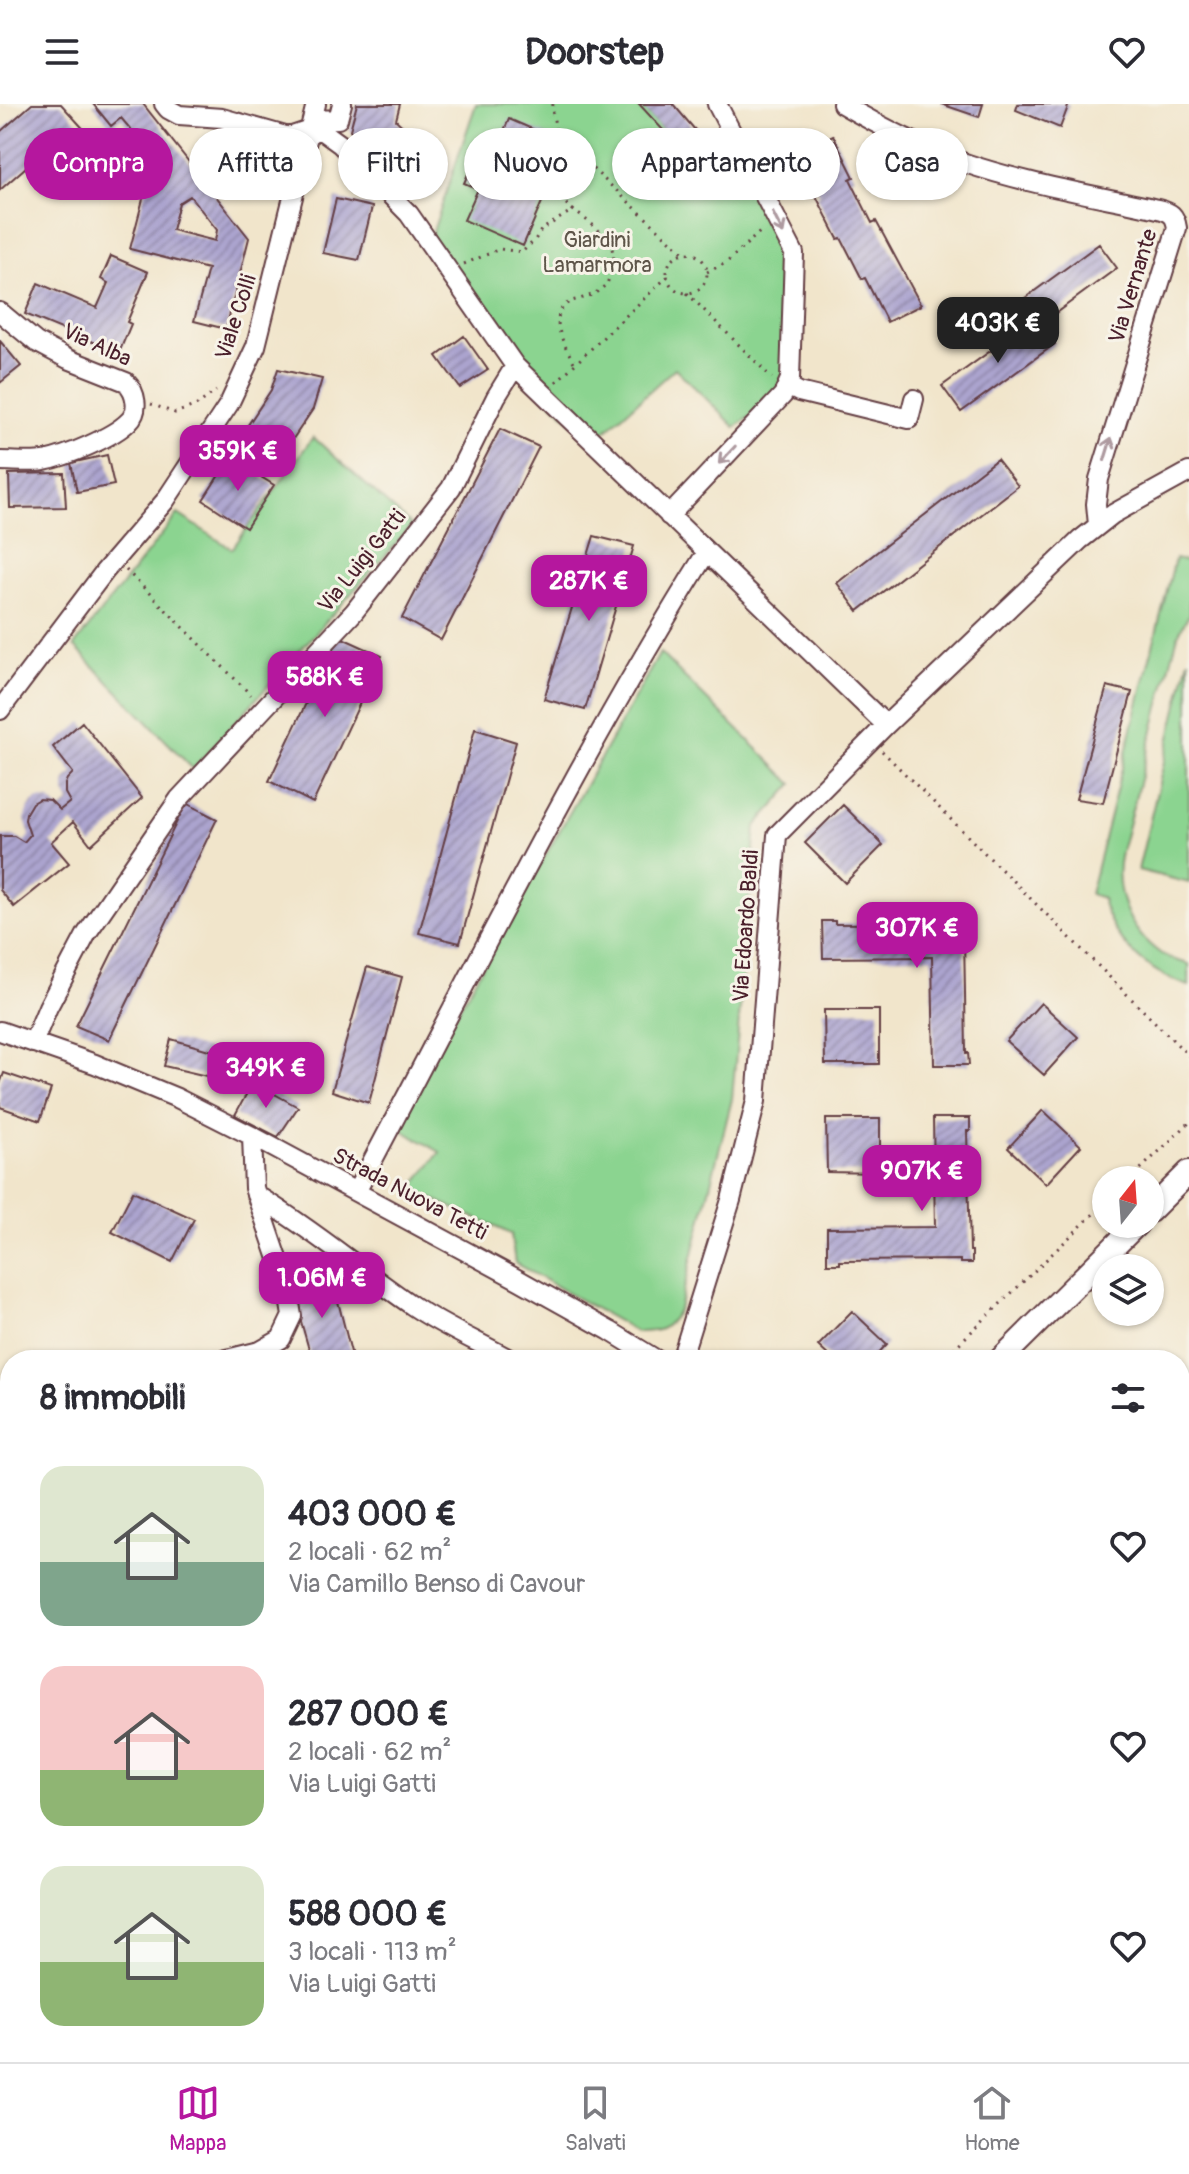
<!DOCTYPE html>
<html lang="it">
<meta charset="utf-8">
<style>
:root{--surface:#fff;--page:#f2f2f3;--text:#2b2b33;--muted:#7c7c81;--line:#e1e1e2;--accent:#b5179e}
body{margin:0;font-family:Pangolin,sans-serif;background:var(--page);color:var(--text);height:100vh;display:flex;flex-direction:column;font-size:30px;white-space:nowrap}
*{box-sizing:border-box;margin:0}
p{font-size:26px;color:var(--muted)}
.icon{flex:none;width:44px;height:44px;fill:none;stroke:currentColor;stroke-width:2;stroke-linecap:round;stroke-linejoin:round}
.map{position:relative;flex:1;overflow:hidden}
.details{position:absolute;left:0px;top:1246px;width:1190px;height:712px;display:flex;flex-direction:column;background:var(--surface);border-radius:32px 32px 0 0;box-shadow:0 2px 6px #0004}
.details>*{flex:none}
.guide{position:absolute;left:24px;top:24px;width:1142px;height:72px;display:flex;gap:16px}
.needle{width:52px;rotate:17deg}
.tools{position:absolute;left:1092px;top:1062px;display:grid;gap:16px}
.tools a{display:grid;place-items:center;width:72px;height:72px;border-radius:50%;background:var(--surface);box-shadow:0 2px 6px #0004;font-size:40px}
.price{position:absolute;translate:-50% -68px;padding:0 18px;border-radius:16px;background:var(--accent);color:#fff;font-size:26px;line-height:52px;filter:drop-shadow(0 2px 4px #0008)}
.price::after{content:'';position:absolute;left:50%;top:48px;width:24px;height:18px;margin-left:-12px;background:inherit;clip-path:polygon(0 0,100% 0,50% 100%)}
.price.selected{background:#222;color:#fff}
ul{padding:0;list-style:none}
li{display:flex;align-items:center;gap:24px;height:200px;padding:0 40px}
li span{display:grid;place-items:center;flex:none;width:224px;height:160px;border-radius:24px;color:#555}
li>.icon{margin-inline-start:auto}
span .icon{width:96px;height:96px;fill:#fffc;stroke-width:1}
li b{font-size:34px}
h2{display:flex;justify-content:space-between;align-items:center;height:96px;padding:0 40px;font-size:34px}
.tag{padding:0 28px;border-radius:36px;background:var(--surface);box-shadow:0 2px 6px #0004;font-size:28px;line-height:72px}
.tag.selected{background:var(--accent);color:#fff}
header{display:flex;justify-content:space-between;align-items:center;height:104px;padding:0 40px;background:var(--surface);font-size:36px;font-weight:700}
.tabs{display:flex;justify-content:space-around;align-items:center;height:112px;border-top:2px solid var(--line);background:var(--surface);font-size:22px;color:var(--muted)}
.tabs a{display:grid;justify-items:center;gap:4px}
.tabs .selected{color:var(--accent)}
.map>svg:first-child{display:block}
.green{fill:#8bd490;stroke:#6a7a5e;stroke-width:2}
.building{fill:url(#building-hatch);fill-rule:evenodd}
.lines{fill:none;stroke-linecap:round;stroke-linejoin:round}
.minor-casing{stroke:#633d43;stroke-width:22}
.major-casing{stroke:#633d43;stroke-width:26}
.path{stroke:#633d43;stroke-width:3;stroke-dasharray:2 6;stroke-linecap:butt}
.minor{stroke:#fff;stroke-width:18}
.major{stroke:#fff;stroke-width:22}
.oneway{stroke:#ae9aa0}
.labels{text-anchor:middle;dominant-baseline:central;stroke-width:6;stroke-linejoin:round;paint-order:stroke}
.park-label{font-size:22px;fill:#5e5549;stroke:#f7f3e8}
.street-label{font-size:22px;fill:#4a1f2b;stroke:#f7f3e8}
</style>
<header><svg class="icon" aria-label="menu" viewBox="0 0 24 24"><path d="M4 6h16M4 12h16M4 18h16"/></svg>Doorstep<svg class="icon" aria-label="heart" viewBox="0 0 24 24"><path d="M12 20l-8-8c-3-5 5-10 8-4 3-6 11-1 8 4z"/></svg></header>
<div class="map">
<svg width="1189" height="1958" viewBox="0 0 1189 1958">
<defs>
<pattern id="building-hatch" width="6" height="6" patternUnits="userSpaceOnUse" patternTransform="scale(2)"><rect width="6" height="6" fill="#aca4cf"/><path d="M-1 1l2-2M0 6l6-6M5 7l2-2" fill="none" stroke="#8e85a8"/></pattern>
</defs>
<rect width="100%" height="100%" fill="#f7f3e8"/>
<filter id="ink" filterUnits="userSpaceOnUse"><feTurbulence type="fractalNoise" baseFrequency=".0125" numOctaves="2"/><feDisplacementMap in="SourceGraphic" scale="16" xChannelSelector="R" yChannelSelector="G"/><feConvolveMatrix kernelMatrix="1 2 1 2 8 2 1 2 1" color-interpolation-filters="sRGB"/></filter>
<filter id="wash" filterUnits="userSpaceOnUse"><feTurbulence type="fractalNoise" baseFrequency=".006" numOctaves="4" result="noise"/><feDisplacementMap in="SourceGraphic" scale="32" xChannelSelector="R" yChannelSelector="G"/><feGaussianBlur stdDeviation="1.8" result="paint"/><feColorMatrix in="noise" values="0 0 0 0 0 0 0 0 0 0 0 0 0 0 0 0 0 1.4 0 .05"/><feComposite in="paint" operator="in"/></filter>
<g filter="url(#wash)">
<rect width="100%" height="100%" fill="#f1e5cb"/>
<!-- green -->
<path class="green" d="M476,0H639L698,64L730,43L794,158L783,291L735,323L675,264L593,338L515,262L429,139Z
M313,333L412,422L193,665L74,542L178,410L232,445Z
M1175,455L1189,458V510L1178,531L1121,748C1112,786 1128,826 1160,849C1168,855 1179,857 1189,860V882C1147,868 1112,838 1102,794L1090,790Z
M660,549L793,680L756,722L732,995L679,1205C666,1226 661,1228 637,1228L515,1159L511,1130L411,1085L440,1048L393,1021Z
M1189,555V779L1138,766Z"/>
<g id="blocks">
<!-- building -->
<path class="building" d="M32,0H61L89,31L72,47L60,33L0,86V28Z
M93,0H143L249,134L226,225L194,217L208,165L130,145L150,68L163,72L141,45L145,42L121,14L111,22ZM190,92L217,126L215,137L172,126L179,99Z
M357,0H400L396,16L427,45L397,72L350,26Z
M639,0H673L707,40L721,29L730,43L698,64Z
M941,0H983L979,13Z
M1018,0H1069L1060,24L1016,6Z
M509,15L567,40L523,142L464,116L478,85L464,79L482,39L496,45Z
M833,31L854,73L850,75L872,119L876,117L921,201L887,218L865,174L862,175L841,134L838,135L816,92L820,90L799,48Z
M336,95L372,103L359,156L323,149Z
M1099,140L1117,164L1042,219L1036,214L1025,194Z
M111,152L148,168L127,218L131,220L119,249L25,210L38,179L97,204L108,179L101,175Z
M1036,214L1055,240L961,308L942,282Z
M464,232L488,266L460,284L437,252Z
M0,237L21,262L0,279Z
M278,265L322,275L313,305L268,372L232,345L271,286Z
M500,325L539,343L441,536L402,514Z
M107,351L114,381L77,388L71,359Z
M230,354L274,381L246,424L203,396Z
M997,355L1018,382L858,507L837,479Z
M64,369L66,403L10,404L9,370Z
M594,432L634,442L585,606L544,595Z
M338,532L382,552L313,699L269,677Z
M1107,582L1132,588L1103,699L1076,695Z
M82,618L142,694L91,741L73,718L51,738L69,759L14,803L0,786V732H14L24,738L30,731L25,716L26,709L32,699L39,695L50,696L60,706L70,698L65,689V680L67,675L73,669L53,643Z
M475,625L516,638L460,839L419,829Z
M186,699L217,715L109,936L76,922Z
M843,701L883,741L845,779L805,739Z
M954,816H966L967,830H964L966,949H968L969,961H934L932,853L823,854L822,817H835V820L954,819Z
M367,863L402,873L369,999L332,987Z
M1041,899L1078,933L1044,971L1006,937Z
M824,906H879V960H825Z
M171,935L216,948L211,973L164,962Z
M4,969L51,985L40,1017L0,1003V980Z
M253,978L298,1003L278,1033L235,1011Z
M1043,1006L1081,1042L1046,1080L1008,1044Z
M933,1014H970V1027H967L970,1147H972V1159H960V1156L840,1157V1160H827V1124L935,1123Z
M826,1015H880V1069L827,1068Z
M133,1087L194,1115L172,1158L112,1128Z
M317,1173V1179L332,1174L353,1256H312L292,1186L304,1182L302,1175Z
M852,1207L887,1240L872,1256H833L818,1242Z
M182,1948H229L223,1958H176Z"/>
</g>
</g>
<g filter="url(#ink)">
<use href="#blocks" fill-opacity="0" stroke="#633d43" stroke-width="2"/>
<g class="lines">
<defs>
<path id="minor" d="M164,0L168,5L179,11L222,14L289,33L310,26L322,27L340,40L409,110L515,262L886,621
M842,0C881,23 923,44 965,59C1027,80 1094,91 1158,105C1171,108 1175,111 1177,124L1099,375L1096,400L1098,421
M312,16L338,15L342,0
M0,208L36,238L68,255L126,278C136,288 140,306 129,317C114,333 65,353 44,357C30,359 14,357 0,357
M788,282L799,288L909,315L914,295
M669,412L783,291L790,275L794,149L717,0
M0,606L105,467L165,397L229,300L256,242L316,0
M0,927L95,960L177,994L252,1032L519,1176L610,1227L657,1256
M33,939L48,903L87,829L179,695L354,508L451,384L496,293L515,262
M356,1088C470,874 577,655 706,449
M256,1091C311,1124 360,1166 413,1202C444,1223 479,1238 511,1256
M223,1256L260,1247L281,1235L292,1212L287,1181L254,1084L252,1032
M681,1256L731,1096L756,997L777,731L886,621L1080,436L1113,410L1189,368
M0,1435L10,1441
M0,1480L10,1486
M0,1664L10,1660
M1180,1700L1189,1709
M0,1907L10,1914
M66,1948L91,1958
M35,1958L42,1948
M287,1958L294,1948"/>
<path id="major" d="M1150,1107L1189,1068
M1000,1256L1137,1120
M0,1621L10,1623"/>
</defs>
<!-- minor casing -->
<use href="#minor" class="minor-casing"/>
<!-- major casing -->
<use href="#major" class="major-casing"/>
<!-- path -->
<path class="path" d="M553,0L552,6L556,26L582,55L684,149
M548,84L573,106
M667 169a20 20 0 1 1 40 0a20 20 0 1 1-40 0Z
M464,160L500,145L522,148L535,136L541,126L573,106C587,117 608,129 613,148C615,158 610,171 607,180C602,184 597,189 591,191C585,194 578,195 572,197C544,209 565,242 575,260
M707,168L726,159L761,127
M687,189L772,274
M556,278L667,173
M151,300L175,309L197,301L216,287
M126,466L251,591
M882,647L1189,952
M1129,1076L1189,1019
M942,1256L1106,1098"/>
<!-- minor -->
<use href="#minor" class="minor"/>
<!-- major -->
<use href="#major" class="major"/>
</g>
<!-- one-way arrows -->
<defs><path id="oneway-shaft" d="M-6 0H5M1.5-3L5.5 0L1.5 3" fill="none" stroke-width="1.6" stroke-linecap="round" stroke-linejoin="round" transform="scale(2)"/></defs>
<g class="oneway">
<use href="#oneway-shaft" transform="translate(778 119) rotate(63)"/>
<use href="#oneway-shaft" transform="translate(1108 345) rotate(-73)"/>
<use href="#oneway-shaft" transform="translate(727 351) rotate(133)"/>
</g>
</g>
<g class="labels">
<!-- park labels -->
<g class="park-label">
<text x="597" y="136">Giardini<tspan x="597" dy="25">Lamarmora</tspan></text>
</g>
<!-- street labels -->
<g class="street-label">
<text transform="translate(1133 182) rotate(-73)">Via Vernante</text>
<text transform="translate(236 213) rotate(-72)">Viale Colli</text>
<text transform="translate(97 241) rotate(25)">Via Alba</text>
<text transform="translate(362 457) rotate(-51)">Via Luigi Gatti</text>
<text transform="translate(746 822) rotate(-86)">Via Edoardo Baldi</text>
<text transform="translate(410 1090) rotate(28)">Strada Nuova Tetti</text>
</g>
</g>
</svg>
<div class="tools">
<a><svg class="needle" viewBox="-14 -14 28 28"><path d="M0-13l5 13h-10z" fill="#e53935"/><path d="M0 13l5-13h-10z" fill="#7c7c81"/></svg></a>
<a><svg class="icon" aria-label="layers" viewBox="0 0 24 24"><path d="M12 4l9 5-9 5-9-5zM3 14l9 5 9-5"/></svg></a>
</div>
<b class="price selected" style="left:998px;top:261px">403K €</b>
<b class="price" style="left:238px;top:389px">359K €</b>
<b class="price" style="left:589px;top:519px">287K €</b>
<b class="price" style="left:325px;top:615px">588K €</b>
<b class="price" style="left:917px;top:866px">307K €</b>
<b class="price" style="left:266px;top:1006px">349K €</b>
<b class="price" style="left:922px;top:1109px">907K €</b>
<b class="price" style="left:322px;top:1216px">1.06M €</b>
<div class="guide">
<a class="tag selected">Compra</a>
<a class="tag">Affitta</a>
<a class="tag">Filtri</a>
<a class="tag">Nuovo</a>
<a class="tag">Appartamento</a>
<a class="tag">Casa</a>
</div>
<section class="details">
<h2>8 immobili<svg class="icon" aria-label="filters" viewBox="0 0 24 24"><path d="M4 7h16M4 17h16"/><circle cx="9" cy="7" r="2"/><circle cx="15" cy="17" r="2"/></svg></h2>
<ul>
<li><span style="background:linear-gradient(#dfe7d0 60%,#7fa58c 0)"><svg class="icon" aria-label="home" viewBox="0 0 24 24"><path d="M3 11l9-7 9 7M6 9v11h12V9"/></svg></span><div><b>403 000 €</b><p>2 locali · 62 m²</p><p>Via Camillo Benso di Cavour</p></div><svg class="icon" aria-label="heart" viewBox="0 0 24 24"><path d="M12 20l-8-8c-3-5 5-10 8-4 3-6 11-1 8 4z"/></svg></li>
<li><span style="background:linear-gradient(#f6c9c9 65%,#8fb573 0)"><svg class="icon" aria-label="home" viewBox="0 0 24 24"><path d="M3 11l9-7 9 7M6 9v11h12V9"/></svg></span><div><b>287 000 €</b><p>2 locali · 62 m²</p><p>Via Luigi Gatti</p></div><svg class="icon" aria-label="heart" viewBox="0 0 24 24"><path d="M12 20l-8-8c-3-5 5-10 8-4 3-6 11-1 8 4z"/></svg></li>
<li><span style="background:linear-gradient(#dfe7d0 60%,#8fb573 0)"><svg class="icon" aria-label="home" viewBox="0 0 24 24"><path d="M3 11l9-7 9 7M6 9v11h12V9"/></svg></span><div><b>588 000 €</b><p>3 locali · 113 m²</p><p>Via Luigi Gatti</p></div><svg class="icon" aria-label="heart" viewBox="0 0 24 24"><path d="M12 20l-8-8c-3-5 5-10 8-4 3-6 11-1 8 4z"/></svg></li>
</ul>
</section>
</div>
<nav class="tabs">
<a class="selected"><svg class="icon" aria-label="map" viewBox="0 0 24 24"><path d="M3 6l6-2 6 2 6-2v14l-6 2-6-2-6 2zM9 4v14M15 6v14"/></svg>Mappa</a>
<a><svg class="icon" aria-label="saved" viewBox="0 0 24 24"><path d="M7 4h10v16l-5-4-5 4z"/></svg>Salvati</a>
<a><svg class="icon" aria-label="home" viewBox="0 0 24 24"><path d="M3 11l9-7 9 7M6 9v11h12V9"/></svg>Home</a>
</nav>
